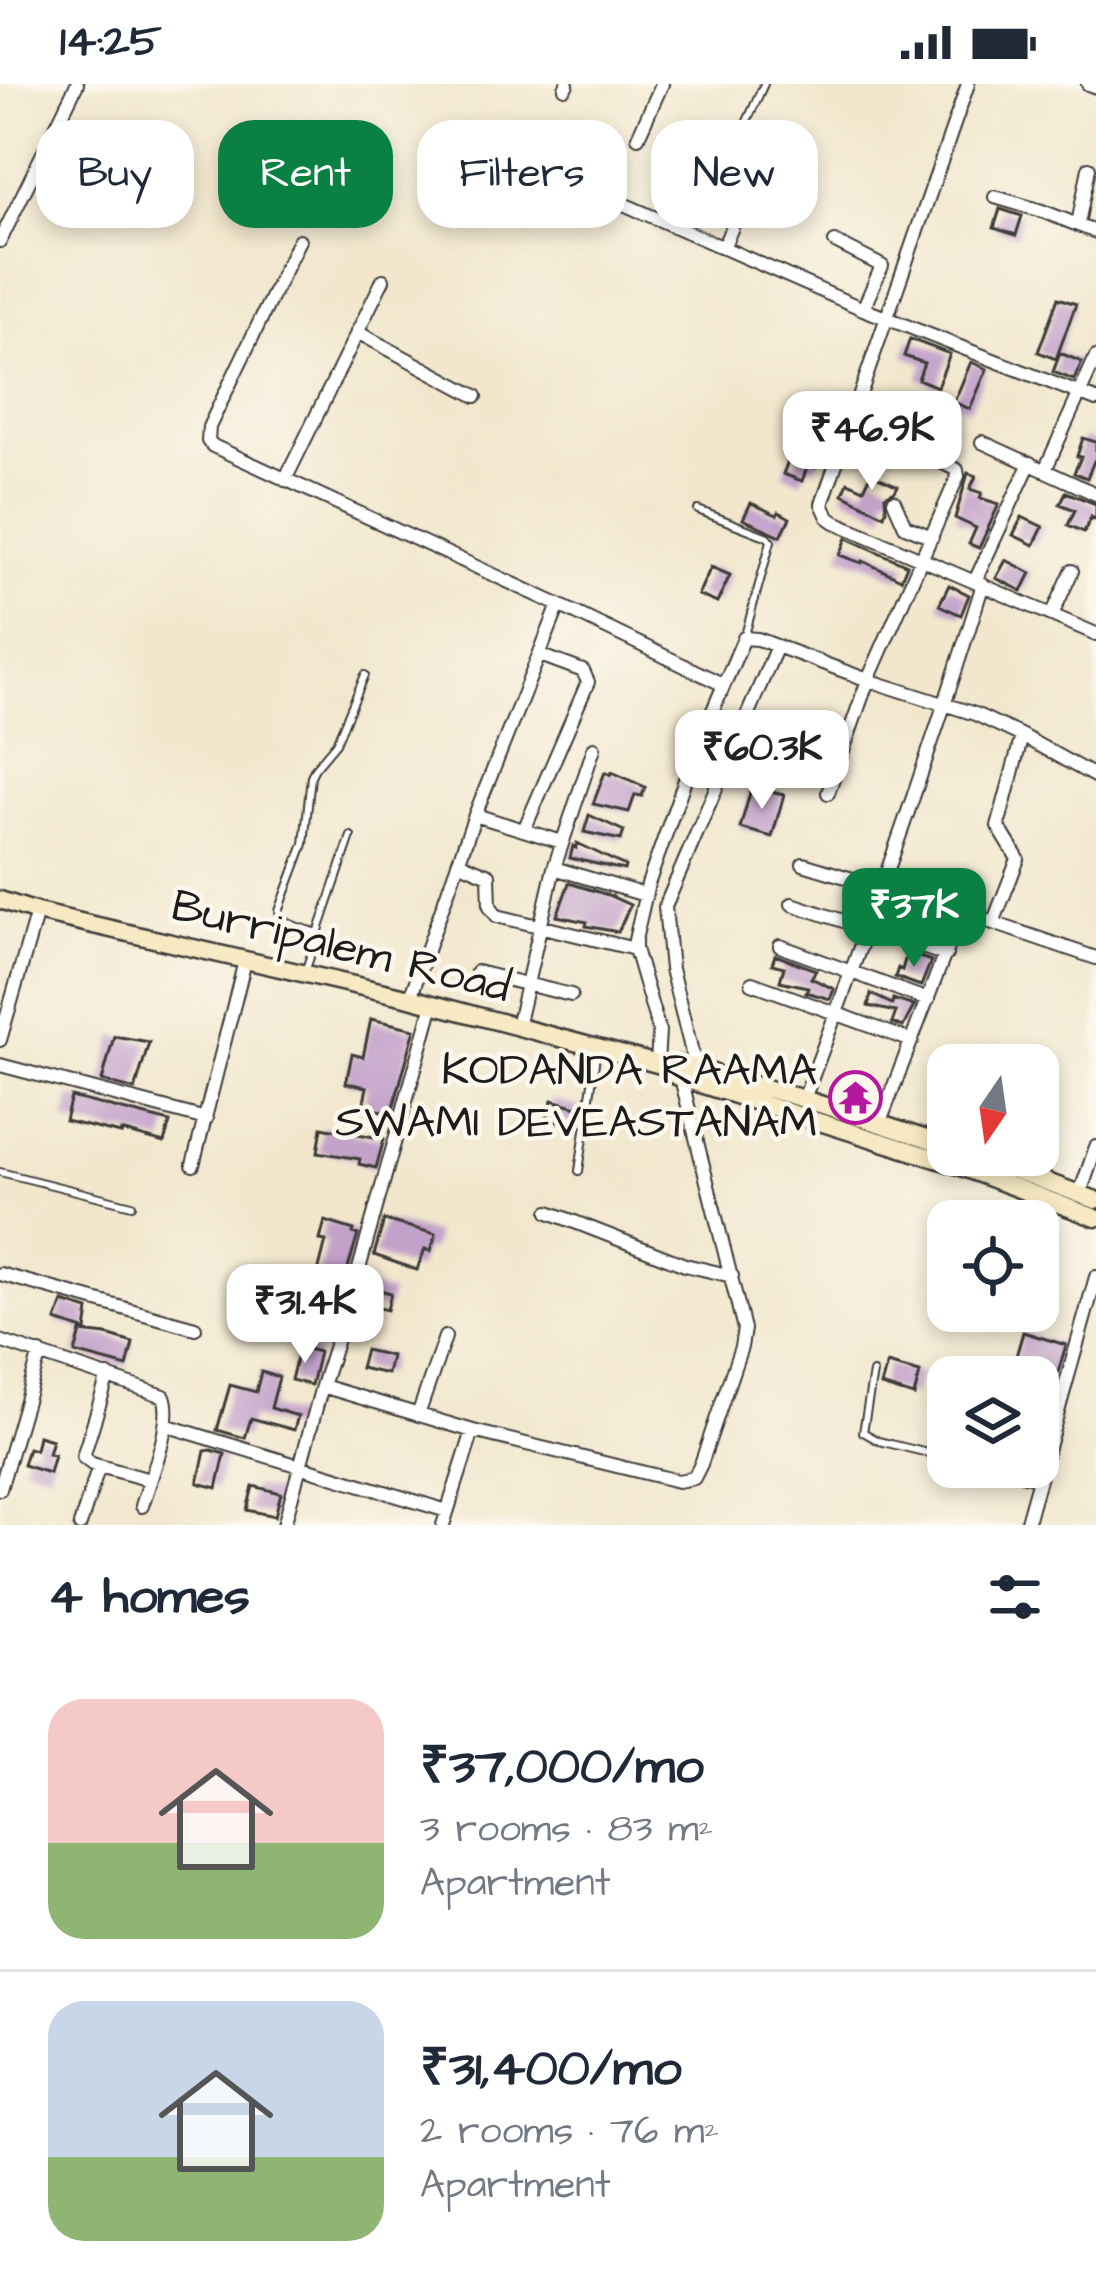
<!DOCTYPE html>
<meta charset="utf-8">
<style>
:root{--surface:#fff;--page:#f2f2f3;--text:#1f2937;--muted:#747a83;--line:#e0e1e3;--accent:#0b8043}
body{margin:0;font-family:"Architects Daughter",sans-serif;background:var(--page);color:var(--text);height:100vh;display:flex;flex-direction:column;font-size:45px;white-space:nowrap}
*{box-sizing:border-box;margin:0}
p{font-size:39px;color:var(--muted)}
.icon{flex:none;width:66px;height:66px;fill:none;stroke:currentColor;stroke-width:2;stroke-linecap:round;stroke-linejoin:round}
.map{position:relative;height:1441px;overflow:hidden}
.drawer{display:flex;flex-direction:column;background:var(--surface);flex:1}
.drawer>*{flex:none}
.top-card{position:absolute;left:36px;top:36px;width:1026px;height:108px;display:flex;gap:24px}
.needle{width:78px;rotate:193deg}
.controls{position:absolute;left:927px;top:960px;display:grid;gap:24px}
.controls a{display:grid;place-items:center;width:132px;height:132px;border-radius:24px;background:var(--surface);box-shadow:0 6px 18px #0003;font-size:60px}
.price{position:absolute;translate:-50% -102px;padding:0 27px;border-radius:24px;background:#fff;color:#222;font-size:39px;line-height:78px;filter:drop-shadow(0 3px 6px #0008)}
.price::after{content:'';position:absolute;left:50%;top:72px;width:36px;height:27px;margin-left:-18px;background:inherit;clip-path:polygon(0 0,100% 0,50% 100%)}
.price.on{background:var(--accent);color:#fff}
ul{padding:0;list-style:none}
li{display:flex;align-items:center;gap:36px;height:300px;padding:0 48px}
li+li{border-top:3px solid var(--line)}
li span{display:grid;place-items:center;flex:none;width:336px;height:240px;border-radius:36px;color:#555}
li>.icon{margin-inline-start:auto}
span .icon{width:144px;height:144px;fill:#fffc;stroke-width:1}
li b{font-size:51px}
h2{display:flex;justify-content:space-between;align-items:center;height:144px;padding:0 48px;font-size:51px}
.pill{padding:0 42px;border-radius:36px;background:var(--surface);box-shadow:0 6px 18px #0003;font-size:42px;line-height:108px}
.pill.on{background:var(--accent);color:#fff}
.status{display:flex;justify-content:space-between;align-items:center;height:84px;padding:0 60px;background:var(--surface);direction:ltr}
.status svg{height:33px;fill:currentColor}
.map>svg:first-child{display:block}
.building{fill:#c3a2ca}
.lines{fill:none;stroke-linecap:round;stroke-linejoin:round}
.lane-casing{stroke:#3c3a37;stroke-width:10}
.street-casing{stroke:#3c3a37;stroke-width:16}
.secondary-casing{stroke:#3c3a37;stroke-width:21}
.lane{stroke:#fff;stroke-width:6}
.street{stroke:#fff;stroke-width:12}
.secondary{stroke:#f6e9c3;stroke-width:16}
.labels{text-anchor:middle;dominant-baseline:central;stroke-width:9;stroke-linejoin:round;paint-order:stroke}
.street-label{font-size:45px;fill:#1c1c1c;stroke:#fbf7ec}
.poi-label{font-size:45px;fill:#1c1c1c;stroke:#fbf7ec;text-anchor:end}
</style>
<div class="status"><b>14:25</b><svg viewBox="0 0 49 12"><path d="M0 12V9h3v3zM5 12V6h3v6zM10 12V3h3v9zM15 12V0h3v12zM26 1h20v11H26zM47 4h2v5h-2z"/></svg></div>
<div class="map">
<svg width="1096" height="1441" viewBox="0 0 1096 1441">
<rect width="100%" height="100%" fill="#fbf7ec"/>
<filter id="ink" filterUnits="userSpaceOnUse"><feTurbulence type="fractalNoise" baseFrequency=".00833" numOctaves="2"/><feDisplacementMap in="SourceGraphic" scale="24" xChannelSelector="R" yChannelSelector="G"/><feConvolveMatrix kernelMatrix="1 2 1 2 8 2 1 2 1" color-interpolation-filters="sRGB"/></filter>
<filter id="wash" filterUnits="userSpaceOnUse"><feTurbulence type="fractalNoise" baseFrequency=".004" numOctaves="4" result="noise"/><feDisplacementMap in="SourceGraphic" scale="48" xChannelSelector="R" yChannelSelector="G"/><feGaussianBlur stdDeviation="2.7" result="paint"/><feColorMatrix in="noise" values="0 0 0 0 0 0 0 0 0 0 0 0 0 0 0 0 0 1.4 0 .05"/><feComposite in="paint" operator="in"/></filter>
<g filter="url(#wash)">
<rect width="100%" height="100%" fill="#f2e7cd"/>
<g id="blocks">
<!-- building -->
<path class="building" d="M1000,125L1022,132L1016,151L994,144Z
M1058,214L1076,220L1056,275L1038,268Z
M910,255L950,270L937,303L918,295L924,279L904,272Z
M1060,269L1082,278L1074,296L1053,288Z
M971,278L987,285L970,325L954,318Z
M797,334L821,341L814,366L821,369L815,384L808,381L802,397L783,390L788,377L796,380L806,353L792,349Z
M878,339L916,357L910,369L873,352Z
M1083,354L1096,358V378L1094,377L1087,394L1074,389L1081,373L1077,372Z
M968,389L976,392L970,405L982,409L980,414L999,420L979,464L969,460L976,444L955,434Z
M871,390L898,402L895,407L885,412L886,426L884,431L843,410L848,398L864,405Z
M1066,408L1096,420V436L1091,433L1084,448L1068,441L1075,426L1060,420Z
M751,419L777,431L779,428L790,434L781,452L743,435Z
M1022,433L1043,443L1034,461L1013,451Z
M847,454L907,481L901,495L863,477L862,479L840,471Z
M1006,476L1031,489L1022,507L996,494Z
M711,483L730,491L717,519L698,511Z
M949,501L969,511L961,531L939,521Z
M605,688L611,691L612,688L645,703L642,712L635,711L629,728L593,720Z
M752,702L784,711L772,753L740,744Z
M589,731L624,747L621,756L584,748Z
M577,759L625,782L624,786L570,774L573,762L576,764Z
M569,799L608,811L630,821L618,848L586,842L587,838L557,832Z
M918,826L940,835L941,833L947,835L938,857L906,847L908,842L912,845Z
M907,869L931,877L921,902L895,893L898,884L902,886Z
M775,871L816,886L811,894L834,905L830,915L806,908L808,903L780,897L784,883L772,880Z
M871,910L892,920L893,915L914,922L903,943L892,939L896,928L868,922Z
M371,935L415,945L392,1028L363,1024L367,1003L346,999L352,970L363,973Z
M114,952L149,958L135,1006L102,997Z
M843,998L875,1008L871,1023L839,1013Z
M71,1013L170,1038L164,1059L121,1047V1050L65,1037Z
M552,1016L581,1024L576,1042L547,1034Z
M322,1043L384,1055L376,1084L359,1080L360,1075L318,1068Z
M384,1136L436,1150L431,1167L425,1165L417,1186L374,1171Z
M325,1137L354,1146L353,1149L358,1151L342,1204L316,1197L326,1157L320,1156Z
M365,1202L391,1209L387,1226L359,1219Z
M63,1218L89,1226L86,1247L56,1237Z
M81,1248L107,1251L133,1259L127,1283L75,1269Z
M1023,1248L1066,1261L1057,1292L1014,1279Z
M299,1263L319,1268L311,1301L291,1296Z
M365,1266L391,1272L387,1290L360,1284Z
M887,1280L920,1289L914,1312L881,1302Z
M261,1288L279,1293L271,1324L298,1332L294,1346L251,1334L245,1354L217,1346L230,1301L256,1308Z
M38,1352L52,1356L48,1370L54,1371L49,1389L23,1381L28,1364L35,1366Z
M211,1366L225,1370L217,1404L198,1399L205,1367Z
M253,1402L281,1409L275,1432L247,1426Z"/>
</g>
</g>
<g filter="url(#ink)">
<use href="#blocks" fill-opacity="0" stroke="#3c3a37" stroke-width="3"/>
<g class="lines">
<defs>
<path id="lane" d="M721,94L764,0
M698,426L768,453L771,457L745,551
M319,849C304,844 284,843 279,827L304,760L311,692L315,684L336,659L365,591
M306,885L351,752
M579,1087L597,965
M0,1088L132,1121
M873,1289L863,1348L879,1357L948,1374
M982,1383L1036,1397"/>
<path id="street" d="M968,0L822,420L828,433L835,438L1096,550
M1088,0L1096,3
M565,4L567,0
M638,53L662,0
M721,94L711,121L736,134L723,164
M995,113L1042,127L1096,148
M557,125L571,97L863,225L1096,316
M1078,140L1089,84
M299,156L209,343L208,357L213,362L559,521L724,601
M0,157L77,0
M835,158L882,182L863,225
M357,248L476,312
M982,358L1096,410
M1045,386L1096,273
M285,396L383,196
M894,417L905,442L932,453
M975,497L1030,379
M1052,531L1072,487
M828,709L868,596L958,392L957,386L927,371
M475,731L562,758
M524,746L588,598L583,587L540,571
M458,778L489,791L490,822L497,832L635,865
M803,780L961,828L1096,874
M554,784L645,811
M792,820L946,871
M993,839L1018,775L998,742L1022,652
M780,862L928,916
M477,888L571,911
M752,899L912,957
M410,914L475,731L559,521
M517,943L554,784L594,664
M0,956L37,828
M657,980L659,947L635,865V856L648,800L693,673L744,554L758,555L868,596L975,630L1022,652L1096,693
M0,981L206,1035
M696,984L671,885L665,823L777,562
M804,1015C868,845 929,674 983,500
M880,1038L961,828
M193,1081L245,877
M1080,1109L1096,1063
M549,1128L685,1181L732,1192
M0,1190L195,1244
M0,1257L164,1312C174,1338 150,1395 142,1422
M108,1292L83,1373L92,1380L150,1396
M322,1302L473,1347L678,1397L694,1394L701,1380L741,1263L744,1245L681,994
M418,1331L445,1253
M165,1341L447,1427
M0,1405L40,1269
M80,1441L99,1382
M284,1441L322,1302L357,1192L433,920
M443,1441L473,1347
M1026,1441L1096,1193"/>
<path id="secondary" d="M0,816L37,828L410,914L665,982L677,980L688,982L804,1015L948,1062
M665,982L674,991L681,994L958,1082L1096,1134
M974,1071L1096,1116"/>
</defs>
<!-- lane casing -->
<use href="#lane" class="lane-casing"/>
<!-- street casing -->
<use href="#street" class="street-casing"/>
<!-- secondary casing -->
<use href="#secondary" class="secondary-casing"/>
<!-- lane -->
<use href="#lane" class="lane"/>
<!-- street -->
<use href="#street" class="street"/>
<!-- secondary -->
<use href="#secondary" class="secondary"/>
</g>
</g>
<!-- icons -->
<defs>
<symbol id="temple-ring" viewBox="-11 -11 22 22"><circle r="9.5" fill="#fbf7ec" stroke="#b5179e" stroke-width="1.5"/><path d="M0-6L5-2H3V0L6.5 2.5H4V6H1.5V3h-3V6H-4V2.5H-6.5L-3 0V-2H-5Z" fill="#b5179e"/></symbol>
</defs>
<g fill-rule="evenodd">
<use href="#temple-ring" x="826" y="984" width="59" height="59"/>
</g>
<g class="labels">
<!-- street labels -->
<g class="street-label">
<text transform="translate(341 863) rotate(14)">Burripalem Road</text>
</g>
<!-- poi labels -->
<g class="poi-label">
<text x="817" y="987">KODANDA RAAMA<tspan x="817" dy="52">SWAMI DEVEASTANAM</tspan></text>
</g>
</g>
</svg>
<div class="controls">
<a><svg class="needle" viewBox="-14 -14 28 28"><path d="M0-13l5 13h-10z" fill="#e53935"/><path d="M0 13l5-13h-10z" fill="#747a83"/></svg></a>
<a><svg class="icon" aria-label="locate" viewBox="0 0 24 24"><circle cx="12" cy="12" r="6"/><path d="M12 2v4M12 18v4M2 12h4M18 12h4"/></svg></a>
<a><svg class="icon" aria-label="layers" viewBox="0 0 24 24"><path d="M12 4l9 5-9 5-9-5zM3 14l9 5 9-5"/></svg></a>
</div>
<b class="price" style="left:872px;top:409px">₹46.9K</b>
<b class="price" style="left:762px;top:728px">₹60.3K</b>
<b class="price on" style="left:914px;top:886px">₹37K</b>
<b class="price" style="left:305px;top:1282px">₹31.4K</b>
<div class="top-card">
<a class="pill">Buy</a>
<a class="pill on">Rent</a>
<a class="pill">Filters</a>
<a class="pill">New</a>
</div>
</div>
<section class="drawer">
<h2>4 homes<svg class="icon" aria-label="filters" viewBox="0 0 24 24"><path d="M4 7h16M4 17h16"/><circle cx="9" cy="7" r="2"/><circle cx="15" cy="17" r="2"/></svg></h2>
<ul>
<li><span style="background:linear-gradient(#f6c9c9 60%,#8fb573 0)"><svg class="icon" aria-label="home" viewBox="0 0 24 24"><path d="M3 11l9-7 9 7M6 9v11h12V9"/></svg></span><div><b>₹37,000/mo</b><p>3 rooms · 83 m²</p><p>Apartment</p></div></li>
<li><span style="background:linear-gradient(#c9d6e8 65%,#8fb573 0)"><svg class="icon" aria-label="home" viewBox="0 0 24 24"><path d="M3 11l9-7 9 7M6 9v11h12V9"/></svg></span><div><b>₹31,400/mo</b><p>2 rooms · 76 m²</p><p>Apartment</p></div></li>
</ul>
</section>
